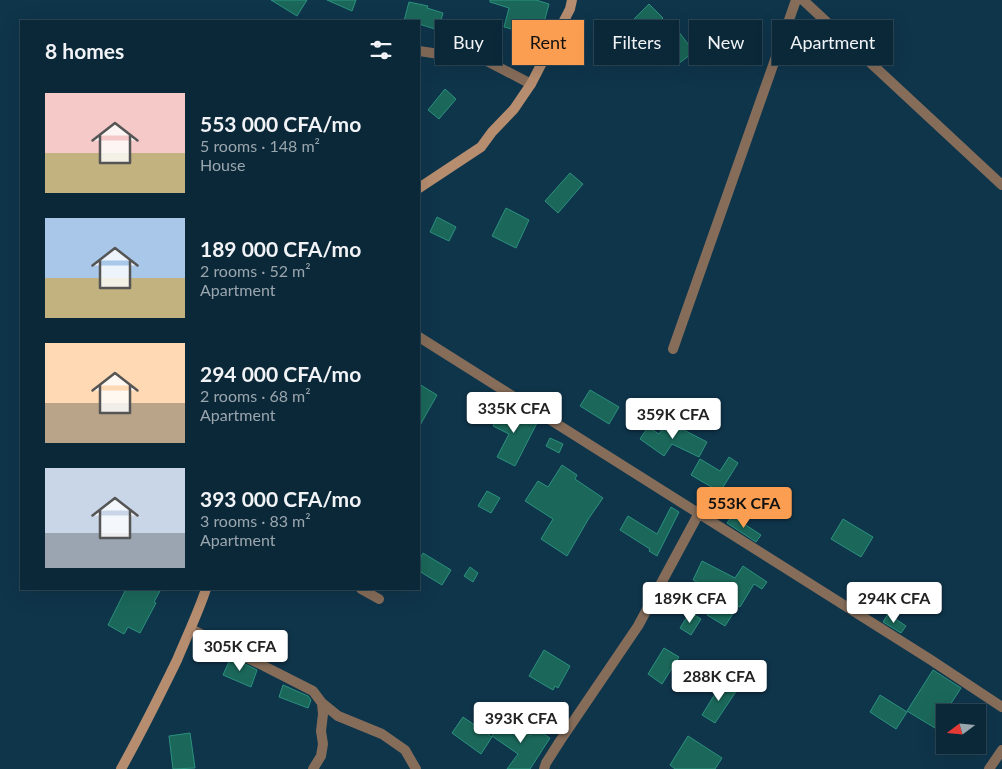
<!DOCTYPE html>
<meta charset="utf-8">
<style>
:root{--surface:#0b2838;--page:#143040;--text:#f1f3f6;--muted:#9aa6ae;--line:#2b4453;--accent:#fb9e51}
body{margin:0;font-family:Lato,sans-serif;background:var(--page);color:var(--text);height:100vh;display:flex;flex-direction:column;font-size:19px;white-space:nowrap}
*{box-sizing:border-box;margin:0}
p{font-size:16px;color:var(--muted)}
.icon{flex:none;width:28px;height:28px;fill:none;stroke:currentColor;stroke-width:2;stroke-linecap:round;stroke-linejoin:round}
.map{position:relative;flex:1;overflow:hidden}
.drawer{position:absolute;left:20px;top:20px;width:400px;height:570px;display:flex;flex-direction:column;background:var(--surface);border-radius:0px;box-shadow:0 5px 20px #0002,0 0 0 1px var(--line)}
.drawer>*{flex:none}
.guide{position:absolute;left:435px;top:20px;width:475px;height:45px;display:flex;gap:10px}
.needle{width:32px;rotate:254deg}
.tools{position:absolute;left:936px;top:704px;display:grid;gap:10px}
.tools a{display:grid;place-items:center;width:50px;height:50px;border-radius:0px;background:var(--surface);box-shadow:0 5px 20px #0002,0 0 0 1px var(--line);font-size:25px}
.price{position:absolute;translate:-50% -42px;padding:0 11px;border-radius:5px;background:#fff;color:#222;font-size:16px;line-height:32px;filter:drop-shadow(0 1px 2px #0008)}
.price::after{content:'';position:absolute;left:50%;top:30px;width:15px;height:11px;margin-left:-8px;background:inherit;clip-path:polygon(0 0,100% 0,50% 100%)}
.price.current{background:var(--accent);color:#111}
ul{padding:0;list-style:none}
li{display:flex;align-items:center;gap:15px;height:125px;padding:0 25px}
li span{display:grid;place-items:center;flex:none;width:140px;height:100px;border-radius:0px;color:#555}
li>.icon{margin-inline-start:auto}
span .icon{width:60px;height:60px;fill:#fffc;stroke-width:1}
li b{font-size:21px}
h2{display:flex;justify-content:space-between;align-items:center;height:60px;padding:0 25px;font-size:21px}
.pill{padding:0 18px;border-radius:0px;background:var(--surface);box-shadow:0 5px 20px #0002,0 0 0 1px var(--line);font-size:18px;line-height:45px}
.pill.current{background:var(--accent);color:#111}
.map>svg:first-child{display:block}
.building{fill:#1b685a;stroke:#2c917e}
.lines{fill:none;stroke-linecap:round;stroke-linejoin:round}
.street{stroke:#866d5a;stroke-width:10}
.secondary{stroke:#b68d6f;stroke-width:10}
</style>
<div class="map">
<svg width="1002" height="769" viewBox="0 0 1002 769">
<rect width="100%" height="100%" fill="#0f354b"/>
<!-- building -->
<path class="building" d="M271,0H307L297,16Z
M327,0H356L352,11Z
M490,0H536L549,4L540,37L504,27L509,8L490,2Z
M409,2L428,6L427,8L443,13L438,30L419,24V21H404Z
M649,4L663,18L636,45L622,31Z
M679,32L694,52L678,64L663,44Z
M445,89L456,99L439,119L428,110Z
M570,173L583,184L558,213L545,201Z
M506,208L529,220L516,248L492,236Z
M437,217L456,227L449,241L430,232Z
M419,384L437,395L419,427Z
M590,390L619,407L609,424L580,406Z
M503,406L537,423L515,466L497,457L509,434L493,426Z
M667,422L681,431L682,429L707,442L699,457L672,444L664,456L640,439L648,427L659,434Z
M550,438L563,444L559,453L546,446Z
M729,457L738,463L720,492L691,475L700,459L720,471Z
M562,465L577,475L575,479L603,498L589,518L567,556L541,539L553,519L525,501L538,481L548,487Z
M487,491L500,498L491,513L478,506Z
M671,507L679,512L657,556L649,551L650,549L620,530L628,516L657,534Z
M732,516L761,535L756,542L727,523Z
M843,519L873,537L861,557L831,539Z
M423,553L451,570L442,585L419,571V561Z
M702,561L735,578L743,566L767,582L762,589L754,584L740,607L738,606L725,626L707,615L720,594L693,580Z
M470,567L478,573L473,582L464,576Z
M126,589H161L154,602L156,603L140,633L128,627L124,634L108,625Z
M690,612L701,619L691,635L680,628Z
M888,614L906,626L901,633L883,622Z
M664,648L679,657L662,684L648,674Z
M544,650L570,666L558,688L555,686L553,690L529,676Z
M231,657L257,670L251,687L223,675Z
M933,670L961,688L935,728L907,711Z
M723,681L737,690L715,723L702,715Z
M283,685L308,696L311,700L308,708L279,697Z
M880,695L907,712L896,729L870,712Z
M463,717L492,737L481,754L452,733Z
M504,718L530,736L535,728L550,738L530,769H507L518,754L492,736Z
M190,733L195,768L173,769L169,736Z
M688,736L722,758L715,769H675L670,765Z"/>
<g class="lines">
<!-- street -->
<path class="street" d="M803,0L1002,185
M419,51L487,61L531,84
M419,337L931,660L1002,707
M673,349L796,0
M361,589L379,599
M191,629L313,691L322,703L338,716L382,734L405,750L416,769
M313,769L321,756L323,744L321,731L323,714L322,703
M544,769L546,763L560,741L638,626L699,513
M989,769L1002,750"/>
<!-- secondary -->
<path class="secondary" d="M419,188L481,147L492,132L514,109L531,84L570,9L572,0
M121,769C141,733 159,697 177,660C187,636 198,613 206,589"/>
</g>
</svg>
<div class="tools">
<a><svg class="needle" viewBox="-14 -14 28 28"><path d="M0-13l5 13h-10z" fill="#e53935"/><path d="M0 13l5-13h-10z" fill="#9aa6ae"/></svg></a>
</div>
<b class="price" style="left:514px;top:434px">335K CFA</b>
<b class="price" style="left:673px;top:440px">359K CFA</b>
<b class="price current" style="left:744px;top:529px">553K CFA</b>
<b class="price" style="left:690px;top:624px">189K CFA</b>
<b class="price" style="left:894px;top:624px">294K CFA</b>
<b class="price" style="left:240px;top:672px">305K CFA</b>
<b class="price" style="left:719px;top:702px">288K CFA</b>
<b class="price" style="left:521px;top:744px">393K CFA</b>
<div class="guide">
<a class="pill">Buy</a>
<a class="pill current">Rent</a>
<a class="pill">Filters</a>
<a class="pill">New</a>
<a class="pill">Apartment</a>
</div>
<section class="drawer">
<h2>8 homes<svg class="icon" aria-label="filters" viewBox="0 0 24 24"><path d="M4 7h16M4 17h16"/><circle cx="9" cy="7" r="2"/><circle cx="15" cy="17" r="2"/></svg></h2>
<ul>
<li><span style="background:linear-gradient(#f6c9c9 60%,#c2b280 0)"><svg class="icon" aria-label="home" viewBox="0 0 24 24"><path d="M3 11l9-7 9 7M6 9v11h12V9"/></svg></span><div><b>553 000 CFA/mo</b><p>5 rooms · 148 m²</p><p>House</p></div></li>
<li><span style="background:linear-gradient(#a9c7e8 60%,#c2b280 0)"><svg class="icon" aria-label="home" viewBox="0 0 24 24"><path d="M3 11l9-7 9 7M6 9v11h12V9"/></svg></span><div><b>189 000 CFA/mo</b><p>2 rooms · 52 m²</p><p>Apartment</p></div></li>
<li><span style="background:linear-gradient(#ffd9b3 60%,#b9a48a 0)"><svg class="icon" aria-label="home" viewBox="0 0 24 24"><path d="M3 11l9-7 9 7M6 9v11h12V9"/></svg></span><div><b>294 000 CFA/mo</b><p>2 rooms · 68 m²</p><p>Apartment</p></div></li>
<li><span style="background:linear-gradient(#c9d6e8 65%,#9aa5b1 0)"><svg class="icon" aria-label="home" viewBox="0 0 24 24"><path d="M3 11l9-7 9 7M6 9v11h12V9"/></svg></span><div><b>393 000 CFA/mo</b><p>3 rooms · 83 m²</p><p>Apartment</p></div></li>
</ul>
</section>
</div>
